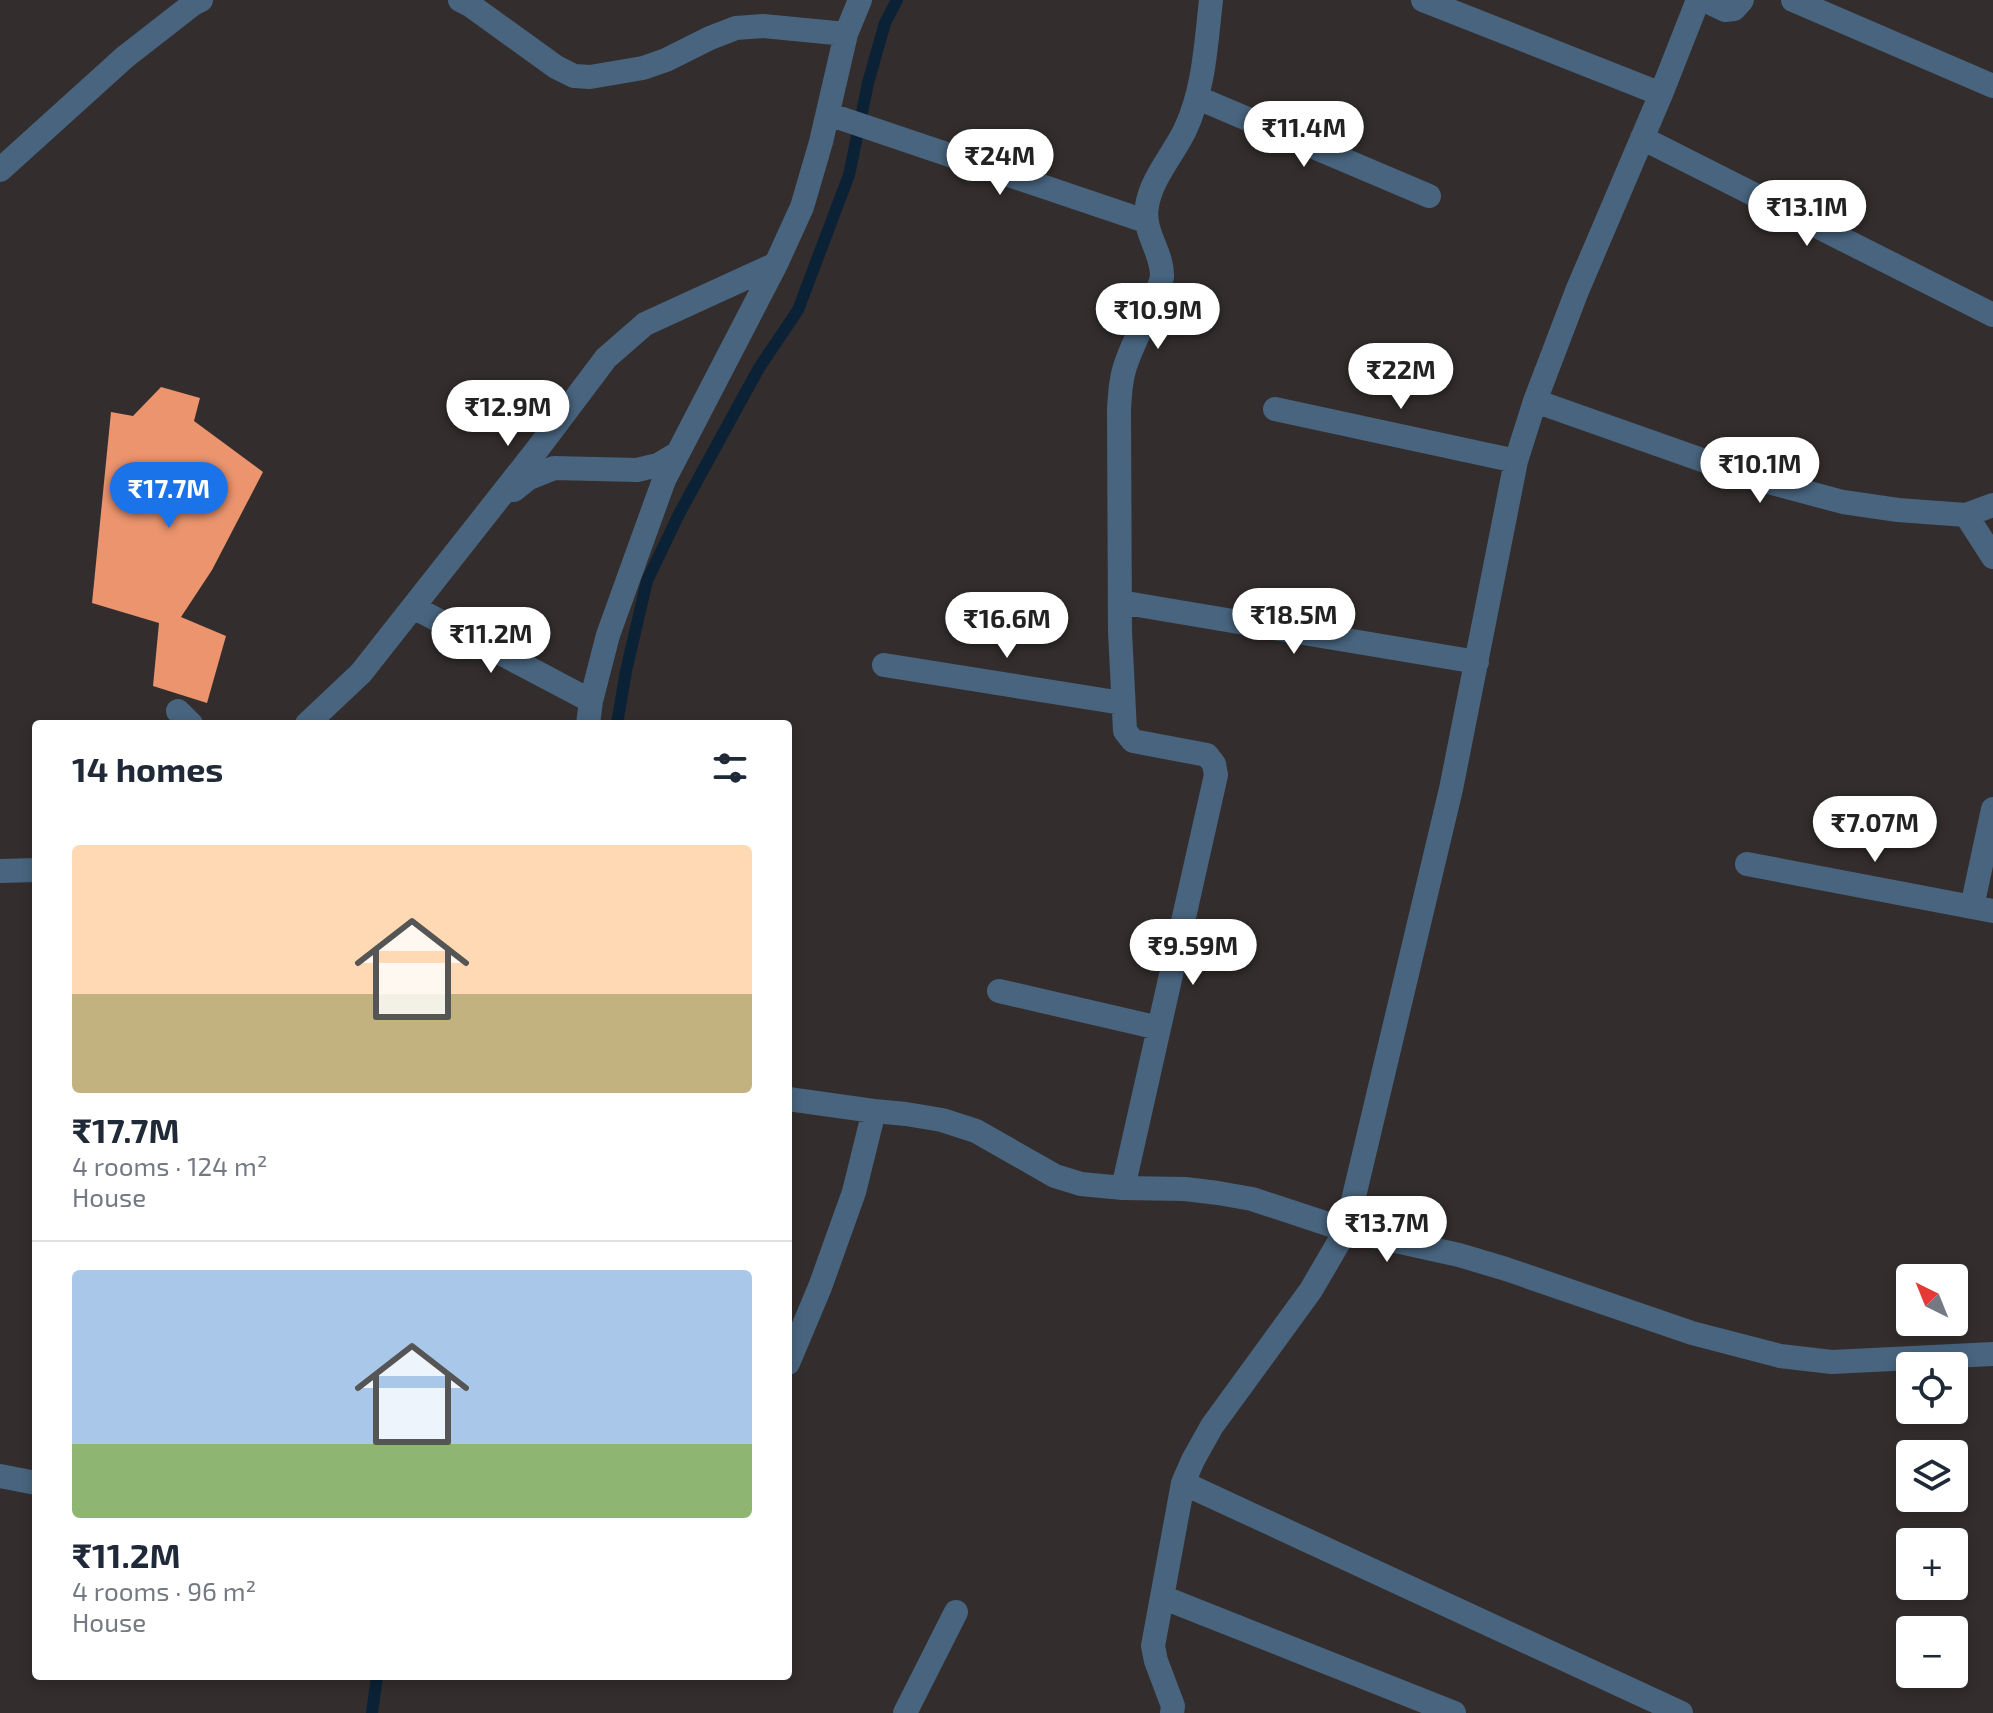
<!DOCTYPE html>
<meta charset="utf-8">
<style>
:root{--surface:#fff;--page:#f6f6f7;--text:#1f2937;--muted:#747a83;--line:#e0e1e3;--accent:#1a73e8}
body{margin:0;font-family:"Exo 2",sans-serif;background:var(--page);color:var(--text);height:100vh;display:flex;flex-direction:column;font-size:30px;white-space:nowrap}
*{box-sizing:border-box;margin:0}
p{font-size:26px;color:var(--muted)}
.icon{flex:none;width:44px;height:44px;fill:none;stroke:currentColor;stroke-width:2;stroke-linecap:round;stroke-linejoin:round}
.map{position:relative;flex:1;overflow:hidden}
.side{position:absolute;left:32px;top:720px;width:760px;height:960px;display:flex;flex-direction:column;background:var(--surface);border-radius:8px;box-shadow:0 4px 12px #0003}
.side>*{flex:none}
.needle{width:52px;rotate:317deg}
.fabs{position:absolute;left:1896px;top:1264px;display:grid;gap:16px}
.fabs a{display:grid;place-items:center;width:72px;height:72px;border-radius:8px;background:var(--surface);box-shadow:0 4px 12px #0003;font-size:40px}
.price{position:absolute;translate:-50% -68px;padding:0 18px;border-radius:28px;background:#fff;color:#222;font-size:26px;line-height:52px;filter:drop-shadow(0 2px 4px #0008)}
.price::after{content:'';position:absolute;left:50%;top:48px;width:24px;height:18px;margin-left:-12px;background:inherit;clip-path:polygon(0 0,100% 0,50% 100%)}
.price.on{background:var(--accent);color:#fff}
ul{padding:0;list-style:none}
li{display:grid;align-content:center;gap:16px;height:424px;padding:0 40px}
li+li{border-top:2px solid var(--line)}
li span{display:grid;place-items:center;height:248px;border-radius:8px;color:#555}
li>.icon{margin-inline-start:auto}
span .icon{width:144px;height:144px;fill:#fffc;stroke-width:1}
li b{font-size:34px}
h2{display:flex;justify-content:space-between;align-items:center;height:96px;padding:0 40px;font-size:34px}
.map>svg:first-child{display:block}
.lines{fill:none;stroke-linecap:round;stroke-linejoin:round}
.stream{stroke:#0b2135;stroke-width:12}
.building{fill:#eb946e}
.street{stroke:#48647e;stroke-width:24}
</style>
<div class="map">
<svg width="1993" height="1713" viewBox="0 0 1993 1713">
<rect width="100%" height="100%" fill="#332e2d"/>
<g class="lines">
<!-- stream -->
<path class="stream" d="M617,724L626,671L647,581L679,514L759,368L798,310L849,175L868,83L885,23L897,0
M372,1713L377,1676"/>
</g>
<!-- building -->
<path class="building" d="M161,387L200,398L194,421L263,472L212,570L181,617L226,636L207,703L153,686L159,623L92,603L111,412L133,416Z"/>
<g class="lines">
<!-- street -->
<path class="street" d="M460,0L470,5L556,67L574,76L590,77L643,68L666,60L710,38L736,28L763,26L846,34
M1423,0L1661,94
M1704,0L1725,10L1734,9L1742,0
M1793,0L1993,86
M1198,98L1429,196
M828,114L1145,221
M1642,138L1993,315
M0,170L125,57L193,4L201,0
M1535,401L1753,478L1843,502L1898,510L1966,515L1993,505
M1275,409L1516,461
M514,490L529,478L554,468L637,470L658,465L678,453
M1966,515L1993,557
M1120,602L1477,662
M413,607L591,701
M884,665L1122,703
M178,711L191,724
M307,724L361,673L536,451L606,358L645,324L776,264
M588,724L591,701L608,635L664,480L776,264L802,207L821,142L846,34L860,0
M1747,864L1993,911
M0,871L36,870
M1972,907L1993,809
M999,991L1159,1028
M788,1099L874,1111L906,1114L942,1120L976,1131L1055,1176L1081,1184L1123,1188L1185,1189L1218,1193L1252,1199L1346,1230L1459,1255L1506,1269L1692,1333L1780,1356L1832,1362L1993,1354
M1123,1188L1216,775L1214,764L1207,755L1133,741L1125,731L1120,631L1119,409C1120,393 1121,376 1127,361C1135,338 1148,317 1156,294C1158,289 1161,282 1162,277C1163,252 1142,232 1147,206C1151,179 1173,155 1185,130C1204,90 1206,44 1211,0
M788,1363L820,1287L854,1192L874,1111
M0,1476L36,1483
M1183,1483L1681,1713
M1162,1597L1454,1713
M905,1713L956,1612
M1172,1713L1173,1706L1156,1661L1153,1646L1183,1483L1193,1460L1212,1426L1311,1290L1346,1230L1451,789L1516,461L1535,401L1577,291L1661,94L1698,0"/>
</g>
</svg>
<div class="fabs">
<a><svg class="needle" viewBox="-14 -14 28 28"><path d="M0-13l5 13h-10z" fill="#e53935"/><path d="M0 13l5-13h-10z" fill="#747a83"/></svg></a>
<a><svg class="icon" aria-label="locate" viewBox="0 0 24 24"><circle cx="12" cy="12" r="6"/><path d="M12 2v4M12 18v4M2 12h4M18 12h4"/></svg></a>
<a><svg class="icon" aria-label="layers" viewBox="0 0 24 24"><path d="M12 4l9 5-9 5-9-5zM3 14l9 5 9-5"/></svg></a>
<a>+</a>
<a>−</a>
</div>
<b class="price" style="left:1304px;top:169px">₹11.4M</b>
<b class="price" style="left:1000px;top:197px">₹24M</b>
<b class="price" style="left:1807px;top:248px">₹13.1M</b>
<b class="price" style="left:1158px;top:351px">₹10.9M</b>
<b class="price" style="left:1401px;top:411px">₹22M</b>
<b class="price" style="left:508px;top:448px">₹12.9M</b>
<b class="price" style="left:1760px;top:505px">₹10.1M</b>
<b class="price on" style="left:169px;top:530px">₹17.7M</b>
<b class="price" style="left:1294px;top:656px">₹18.5M</b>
<b class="price" style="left:1007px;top:660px">₹16.6M</b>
<b class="price" style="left:491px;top:675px">₹11.2M</b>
<b class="price" style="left:1875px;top:864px">₹7.07M</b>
<b class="price" style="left:1193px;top:987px">₹9.59M</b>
<b class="price" style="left:1387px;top:1264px">₹13.7M</b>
<section class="side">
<h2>14 homes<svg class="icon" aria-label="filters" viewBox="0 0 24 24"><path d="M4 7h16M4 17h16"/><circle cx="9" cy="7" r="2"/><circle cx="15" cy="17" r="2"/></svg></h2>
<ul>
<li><span style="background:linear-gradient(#ffd9b3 60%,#c2b280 0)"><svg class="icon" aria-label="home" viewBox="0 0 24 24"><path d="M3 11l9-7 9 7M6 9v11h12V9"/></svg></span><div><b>₹17.7M</b><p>4 rooms · 124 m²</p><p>House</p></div></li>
<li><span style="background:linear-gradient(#a9c7e8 70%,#8fb573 0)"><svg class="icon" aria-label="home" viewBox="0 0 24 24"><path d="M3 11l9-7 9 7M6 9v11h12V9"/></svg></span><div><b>₹11.2M</b><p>4 rooms · 96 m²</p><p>House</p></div></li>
</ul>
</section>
</div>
